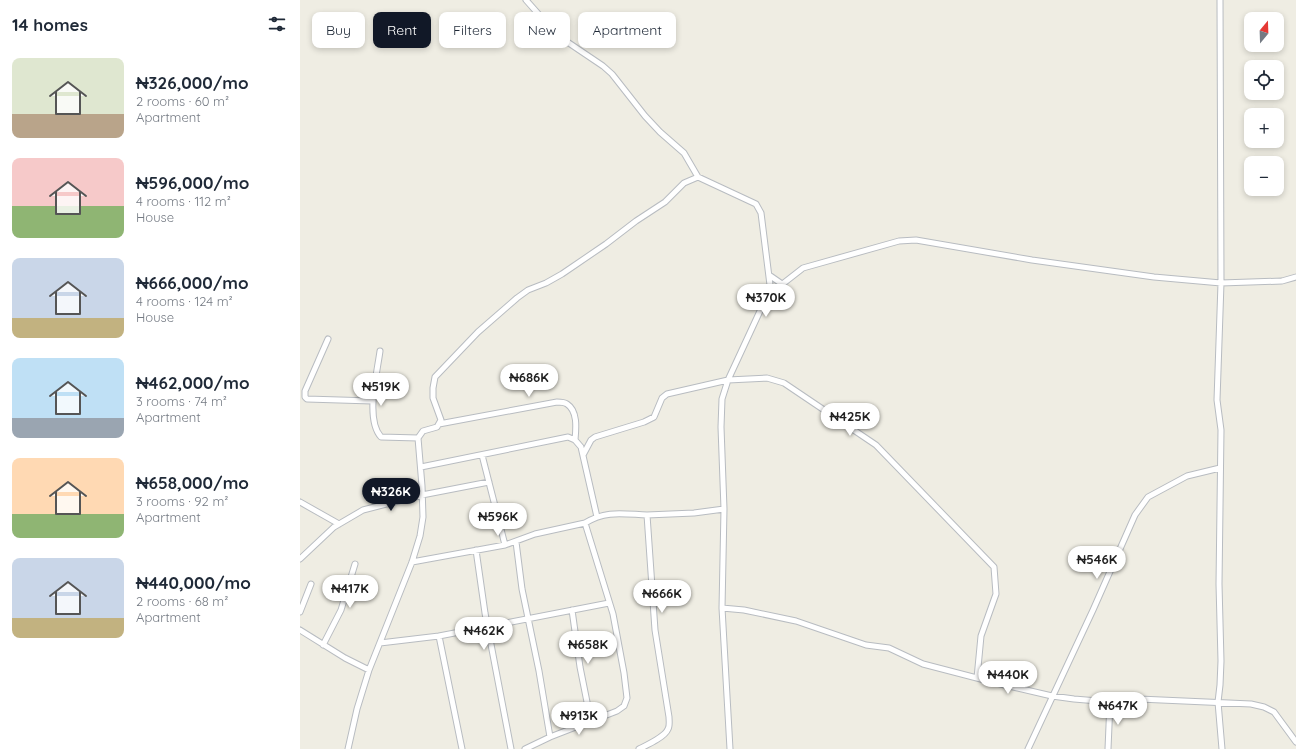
<!DOCTYPE html>
<meta charset="utf-8">
<style>
:root{--surface:#fff;--page:#f6f6f7;--text:#1f2937;--muted:#747a83;--accent:#111827}
body{margin:0;font-family:Quicksand,sans-serif;background:var(--page);color:var(--text);height:100vh;display:flex;flex-direction:column;font-size:15px;white-space:nowrap}
*{box-sizing:border-box;margin:0}
p{font-size:13px;color:var(--muted)}
.icon{flex:none;width:22px;height:22px;fill:none;stroke:currentColor;stroke-width:2;stroke-linecap:round;stroke-linejoin:round}
.map{position:relative;flex:1;overflow:hidden}
.side{display:flex;flex-direction:column;background:var(--surface);width:300px}
.side>*{flex:none}
.top-card{position:absolute;left:12px;top:12px;width:380px;height:36px;display:flex;gap:8px}
.needle{width:26px;rotate:19deg}
.controls{position:absolute;left:944px;top:12px;display:grid;gap:8px}
.controls a{display:grid;place-items:center;width:40px;height:40px;border-radius:8px;background:var(--surface);box-shadow:0 2px 6px #0003;font-size:20px}
.price{position:absolute;translate:-50% -34px;padding:0 9px;border-radius:14px;background:#fff;color:#222;font-size:13px;line-height:26px;filter:drop-shadow(0 1px 2px #0008)}
.price::after{content:'';position:absolute;left:50%;top:24px;width:12px;height:9px;margin-left:-6px;background:inherit;clip-path:polygon(0 0,100% 0,50% 100%)}
.price.current{background:var(--accent);color:#fff}
ul{padding:0;list-style:none}
li{display:flex;align-items:center;gap:12px;height:100px;padding:0 12px}
li span{display:grid;place-items:center;flex:none;width:112px;height:80px;border-radius:8px;color:#555}
li>.icon{margin-inline-start:auto}
span .icon{width:48px;height:48px;fill:#fffc;stroke-width:1}
li b{font-size:17px}
h2{display:flex;justify-content:space-between;align-items:center;height:48px;padding:0 12px;font-size:17px}
.tag{padding:0 14px;border-radius:8px;background:var(--surface);box-shadow:0 2px 6px #0003;font-size:14px;line-height:36px}
.tag.current{background:var(--accent);color:#fff}
main{display:flex;flex:1;min-height:0}
.map>svg:first-child{display:block}
.lines{fill:none;stroke-linecap:round;stroke-linejoin:round}
.minor-casing{stroke:#b8bcc1;stroke-width:7}
.minor{stroke:#fff;stroke-width:5}
</style>
<main>
<section class="side">
<h2>14 homes<svg class="icon" aria-label="filters" viewBox="0 0 24 24"><path d="M4 7h16M4 17h16"/><circle cx="9" cy="7" r="2"/><circle cx="15" cy="17" r="2"/></svg></h2>
<ul>
<li><span style="background:linear-gradient(#dfe7d0 70%,#b9a48a 0)"><svg class="icon" aria-label="home" viewBox="0 0 24 24"><path d="M3 11l9-7 9 7M6 9v11h12V9"/></svg></span><div><b>₦326,000/mo</b><p>2 rooms · 60 m²</p><p>Apartment</p></div></li>
<li><span style="background:linear-gradient(#f6c9c9 60%,#8fb573 0)"><svg class="icon" aria-label="home" viewBox="0 0 24 24"><path d="M3 11l9-7 9 7M6 9v11h12V9"/></svg></span><div><b>₦596,000/mo</b><p>4 rooms · 112 m²</p><p>House</p></div></li>
<li><span style="background:linear-gradient(#c9d6e8 75%,#c2b280 0)"><svg class="icon" aria-label="home" viewBox="0 0 24 24"><path d="M3 11l9-7 9 7M6 9v11h12V9"/></svg></span><div><b>₦666,000/mo</b><p>4 rooms · 124 m²</p><p>House</p></div></li>
<li><span style="background:linear-gradient(#bfe0f5 75%,#9aa5b1 0)"><svg class="icon" aria-label="home" viewBox="0 0 24 24"><path d="M3 11l9-7 9 7M6 9v11h12V9"/></svg></span><div><b>₦462,000/mo</b><p>3 rooms · 74 m²</p><p>Apartment</p></div></li>
<li><span style="background:linear-gradient(#ffd9b3 70%,#8fb573 0)"><svg class="icon" aria-label="home" viewBox="0 0 24 24"><path d="M3 11l9-7 9 7M6 9v11h12V9"/></svg></span><div><b>₦658,000/mo</b><p>3 rooms · 92 m²</p><p>Apartment</p></div></li>
<li><span style="background:linear-gradient(#c9d6e8 75%,#c2b280 0)"><svg class="icon" aria-label="home" viewBox="0 0 24 24"><path d="M3 11l9-7 9 7M6 9v11h12V9"/></svg></span><div><b>₦440,000/mo</b><p>2 rooms · 68 m²</p><p>Apartment</p></div></li>
</ul>
</section>
<div class="map">
<svg width="996" height="749" viewBox="0 0 996 749">
<rect width="100%" height="100%" fill="#efede3"/>
<g class="lines">
<defs>
<path id="minor" d="M226,0L257,35L303,66L312,74L345,116L360,132L384,153L398,177L456,204L461,213L471,293L460,311L428,380L422,399L421,427L424,509L422,608L430,749
M920,0L921,283L917,400L921,430L919,584L921,661L920,685L918,702L922,749
M469,275L482,284
M471,293L503,268L599,241L616,240L732,260L854,277L921,283L982,281L996,277
M28,339L5,391V397L7,399L72,401
M80,351C77,374 65,419 81,437L118,438
M139,424L257,402C260,402 264,402 267,404C278,411 276,429 275,440
M182,455L205,545
M283,455L291,440L295,437L344,422L354,417L362,398L367,394L428,380L467,378L484,383L576,445L694,567L696,594L681,636L677,678
M121,467L268,437L275,440L281,447L297,517
M0,502L39,524
M216,542L222,589L239,671L250,737
M176,550L185,613L211,749
M0,559L34,527L63,510L122,495L189,482
M112,562L205,545L235,534L285,523
M422,608L444,610L496,621L566,645L589,648L623,664L696,683L752,696L774,699L810,702L839,699L951,704L964,707L974,712L996,742
M272,610L280,667L291,722
M0,612L11,584
M0,630L45,658L69,670
M139,636L162,749
M80,643L139,636L309,603
M23,645L41,610L55,564
M48,749L57,709L69,670L112,562L120,536L123,517L122,486L118,438L123,431L137,427L141,420L133,398V388L135,377L178,332L217,298L228,290L246,283L262,274L306,244L336,221L365,202L384,183L398,177
M225,749L250,737L317,711L324,706L327,698L324,673L313,614L285,523C306,510 323,514 347,515
M339,749C347,745 365,737 368,729C370,726 369,720 369,717L355,630L347,515L394,513L424,509
M728,749L793,610L835,515L848,497L887,476L920,468
M808,749L810,702"/>
</defs>
<!-- minor casing -->
<use href="#minor" class="minor-casing"/>
<!-- minor -->
<use href="#minor" class="minor"/>
</g>
</svg>
<div class="controls">
<a><svg class="needle" viewBox="-14 -14 28 28"><path d="M0-13l5 13h-10z" fill="#e53935"/><path d="M0 13l5-13h-10z" fill="#747a83"/></svg></a>
<a><svg class="icon" aria-label="locate" viewBox="0 0 24 24"><circle cx="12" cy="12" r="6"/><path d="M12 2v4M12 18v4M2 12h4M18 12h4"/></svg></a>
<a>+</a>
<a>−</a>
</div>
<b class="price" style="left:466px;top:318px">₦370K</b>
<b class="price" style="left:229px;top:398px">₦686K</b>
<b class="price" style="left:81px;top:407px">₦519K</b>
<b class="price" style="left:550px;top:437px">₦425K</b>
<b class="price current" style="left:91px;top:512px">₦326K</b>
<b class="price" style="left:198px;top:537px">₦596K</b>
<b class="price" style="left:797px;top:580px">₦546K</b>
<b class="price" style="left:50px;top:609px">₦417K</b>
<b class="price" style="left:362px;top:614px">₦666K</b>
<b class="price" style="left:184px;top:651px">₦462K</b>
<b class="price" style="left:288px;top:665px">₦658K</b>
<b class="price" style="left:708px;top:695px">₦440K</b>
<b class="price" style="left:818px;top:726px">₦647K</b>
<b class="price" style="left:279px;top:736px">₦913K</b>
<div class="top-card">
<a class="tag">Buy</a>
<a class="tag current">Rent</a>
<a class="tag">Filters</a>
<a class="tag">New</a>
<a class="tag">Apartment</a>
</div>
</div>
</main>
